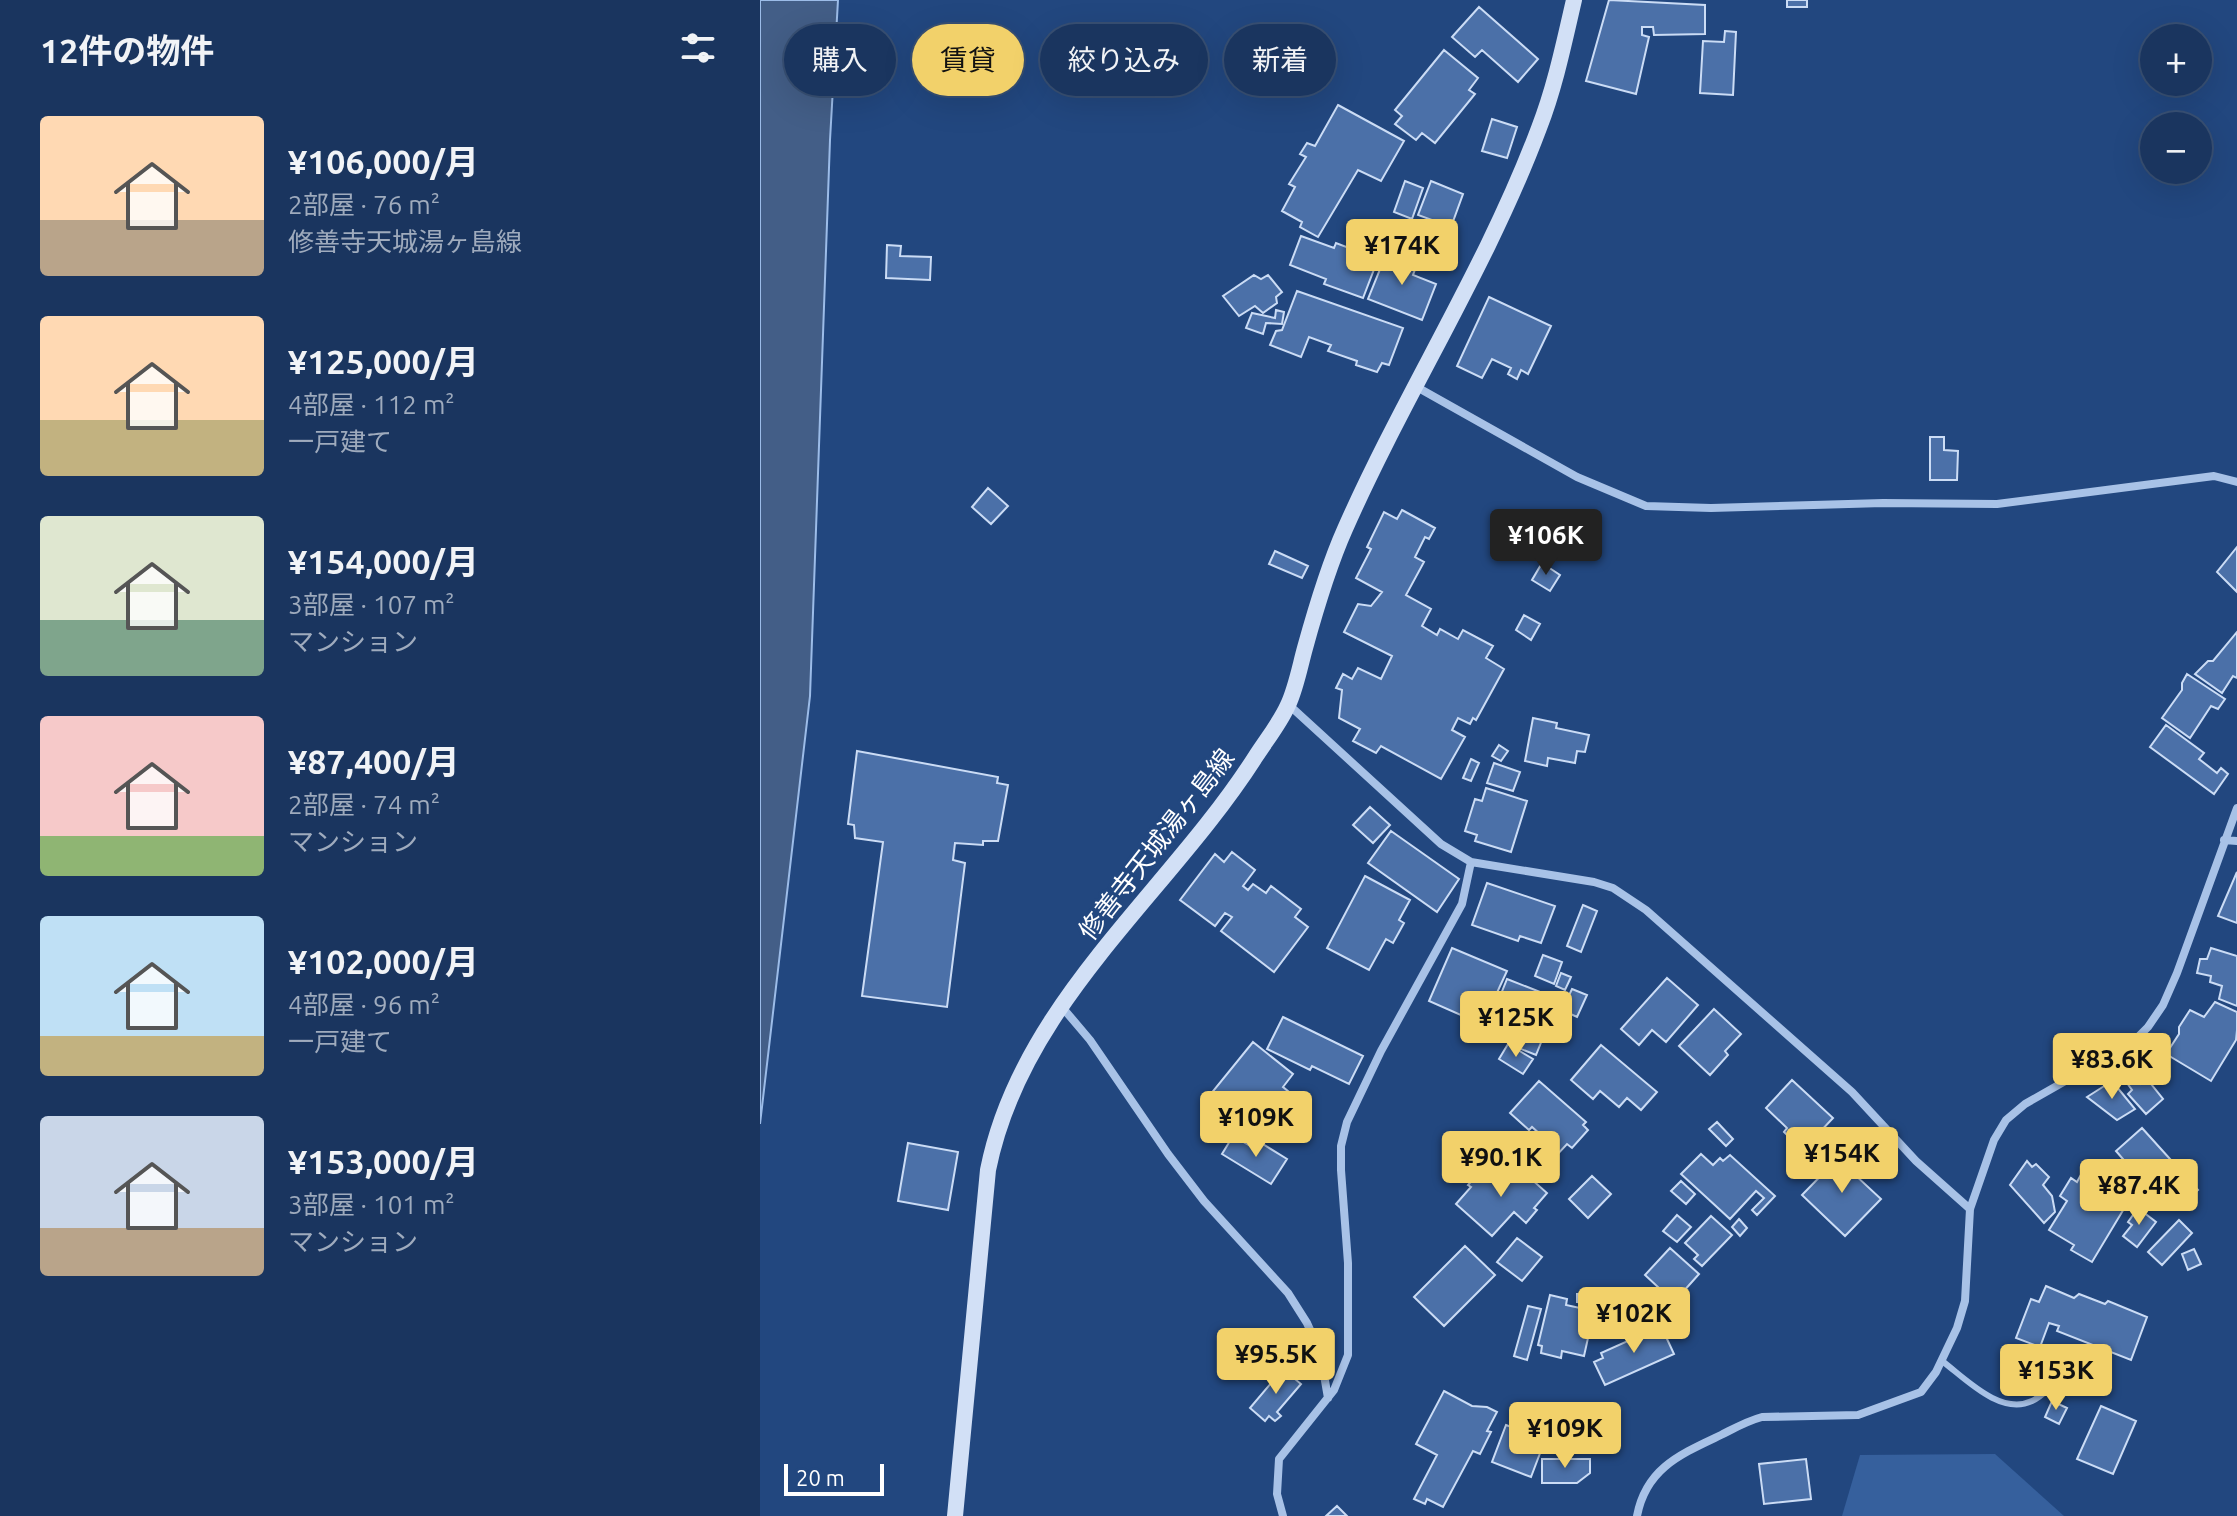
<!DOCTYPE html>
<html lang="ja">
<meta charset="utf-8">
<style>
:root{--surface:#1a355f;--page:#233d65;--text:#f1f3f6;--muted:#9fabbd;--line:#385074;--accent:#f2d16a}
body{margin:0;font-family:Ubuntu,"Noto Sans JP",sans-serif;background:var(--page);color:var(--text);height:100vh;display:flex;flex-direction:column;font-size:30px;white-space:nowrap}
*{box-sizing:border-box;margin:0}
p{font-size:26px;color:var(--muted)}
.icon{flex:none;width:44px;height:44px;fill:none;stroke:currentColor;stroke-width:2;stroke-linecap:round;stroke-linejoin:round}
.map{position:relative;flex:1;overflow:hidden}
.sheet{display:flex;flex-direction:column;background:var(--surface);width:760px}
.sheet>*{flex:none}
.banner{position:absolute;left:24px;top:24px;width:760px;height:72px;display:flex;gap:16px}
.buttons{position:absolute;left:1380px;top:24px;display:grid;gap:16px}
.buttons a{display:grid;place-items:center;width:72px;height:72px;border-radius:50%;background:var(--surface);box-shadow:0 8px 32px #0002,0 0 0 2px var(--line);font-size:40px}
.scale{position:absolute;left:24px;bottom:20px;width:100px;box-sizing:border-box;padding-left:8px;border:4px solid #fff;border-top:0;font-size:22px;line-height:28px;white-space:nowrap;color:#fff;-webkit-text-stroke:6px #22477f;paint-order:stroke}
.price{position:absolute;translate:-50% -68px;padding:0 18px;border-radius:8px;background:var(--accent);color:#111;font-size:26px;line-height:52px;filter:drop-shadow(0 2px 4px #0008)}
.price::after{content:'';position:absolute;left:50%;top:48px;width:24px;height:18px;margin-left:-12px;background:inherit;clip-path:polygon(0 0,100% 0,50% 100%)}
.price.active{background:#222;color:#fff}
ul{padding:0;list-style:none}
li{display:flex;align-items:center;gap:24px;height:200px;padding:0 40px}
li span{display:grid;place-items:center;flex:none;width:224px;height:160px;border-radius:8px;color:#555}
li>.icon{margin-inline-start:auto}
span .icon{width:96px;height:96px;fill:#fffc;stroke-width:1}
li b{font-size:34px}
h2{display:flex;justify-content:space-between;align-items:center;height:96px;padding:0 40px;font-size:34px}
.pill{padding:0 28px;border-radius:36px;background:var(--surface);box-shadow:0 8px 32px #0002,0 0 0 2px var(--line);font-size:28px;line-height:72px}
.pill.active{background:var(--accent);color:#111}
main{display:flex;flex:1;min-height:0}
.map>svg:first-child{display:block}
.green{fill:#36609d}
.water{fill:#435e87;stroke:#9cbce8;stroke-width:2}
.building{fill:#4b70a8;stroke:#cbdcf5;stroke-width:2}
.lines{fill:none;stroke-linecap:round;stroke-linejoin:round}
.lane{stroke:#a8c2e7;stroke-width:6}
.street{stroke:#a8c2e7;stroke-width:8}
.secondary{stroke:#d2e0f6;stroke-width:16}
.labels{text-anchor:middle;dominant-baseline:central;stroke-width:6;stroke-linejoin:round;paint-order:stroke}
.street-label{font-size:26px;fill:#fff;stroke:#22477f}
</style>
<main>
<section class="sheet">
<h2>12件の物件<svg class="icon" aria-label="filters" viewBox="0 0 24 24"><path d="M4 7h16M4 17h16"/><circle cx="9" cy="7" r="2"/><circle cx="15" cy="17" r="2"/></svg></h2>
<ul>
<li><span style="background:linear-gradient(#ffd9b3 65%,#b9a48a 0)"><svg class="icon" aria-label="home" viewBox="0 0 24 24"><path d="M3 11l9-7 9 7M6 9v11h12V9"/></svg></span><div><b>¥106,000/月</b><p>2部屋 · 76 m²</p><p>修善寺天城湯ヶ島線</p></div></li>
<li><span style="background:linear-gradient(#ffd9b3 65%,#c2b280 0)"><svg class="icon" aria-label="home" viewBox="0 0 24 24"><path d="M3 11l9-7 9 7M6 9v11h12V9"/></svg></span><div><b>¥125,000/月</b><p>4部屋 · 112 m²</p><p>一戸建て</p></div></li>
<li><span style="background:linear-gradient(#dfe7d0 65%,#7fa58c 0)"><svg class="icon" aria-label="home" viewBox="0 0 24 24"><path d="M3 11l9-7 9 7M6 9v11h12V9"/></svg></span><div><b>¥154,000/月</b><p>3部屋 · 107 m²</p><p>マンション</p></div></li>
<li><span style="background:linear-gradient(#f6c9c9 75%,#8fb573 0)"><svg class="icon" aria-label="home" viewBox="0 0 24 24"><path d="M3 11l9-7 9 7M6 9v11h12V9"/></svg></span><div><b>¥87,400/月</b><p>2部屋 · 74 m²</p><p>マンション</p></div></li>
<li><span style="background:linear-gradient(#bfe0f5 75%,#c2b280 0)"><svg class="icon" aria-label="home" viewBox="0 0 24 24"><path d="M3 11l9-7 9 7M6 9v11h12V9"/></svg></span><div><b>¥102,000/月</b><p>4部屋 · 96 m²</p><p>一戸建て</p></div></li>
<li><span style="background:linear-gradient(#c9d6e8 70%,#b9a48a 0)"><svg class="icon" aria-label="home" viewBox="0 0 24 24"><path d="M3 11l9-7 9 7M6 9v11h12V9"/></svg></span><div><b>¥153,000/月</b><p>3部屋 · 101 m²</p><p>マンション</p></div></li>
</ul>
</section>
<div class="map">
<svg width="1477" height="1516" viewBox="0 0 1477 1516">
<rect width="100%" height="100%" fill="#22477f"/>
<!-- green -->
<path class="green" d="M1235,1454L1304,1516H1082L1100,1455Z"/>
<!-- water -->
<path class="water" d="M0,0H78L70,140L50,696L0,1124Z"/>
<!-- building -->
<path class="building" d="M849,0L945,5V34L894,35L893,27H882V35L889,37L876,94L826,81Z
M1027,0H1047V7H1027Z
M719,7L778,59L758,82L722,50L715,57L692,37Z
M965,31L976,32L973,95L940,93L943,41L964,42Z
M684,50L718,78L709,90L715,94L675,143L662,133L656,140L635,124L642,116L635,110Z
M578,105L644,141L621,181L598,170L558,237L540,227L542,222L522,211L535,187L529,184L546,157L540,154L547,143L555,146Z
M732,119L757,127L747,158L722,151Z
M645,181L663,188L652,219L634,212Z
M671,181L703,194L691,227L658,215Z
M541,236L574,248L576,243L618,259L603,298L564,284L566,279L530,265Z
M127,245L141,246L140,256L171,257L170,280L126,278Z
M627,252L657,264L653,275L676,284L662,320L608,299Z
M494,275L501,279L508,275L522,292L516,297L517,303L503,313L495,306L479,316L463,296Z
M537,291L643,328L629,365L622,363L617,372L596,365L597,361L568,351L571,345L549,337L541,357L510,345L516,331L522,330Z
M729,297L791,326L768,374L761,370L757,379L748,374L751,368L732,359L722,378L697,366Z
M516,310L524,312L522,324L506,323L503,334L486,328L492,313L515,318Z
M1170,437H1184V450L1198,451L1197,480H1170Z
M228,488L248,506L231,524L212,507Z
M642,510L675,528L669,539L665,537L655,557L664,562L646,595L671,609L662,626L677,635L680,629L698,639L703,630L733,646L726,658L744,669L716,720L713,718L710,724L698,718L692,730L705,737L681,779L621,746L616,753L593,741L600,729L579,718L582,690L576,688L583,674L592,679L598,668L621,679L632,656L584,632L598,604L611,606L622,592L596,578L611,549L607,547L624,512L637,519Z
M1477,547V592L1457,572Z
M515,551L548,566L542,578L509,564Z
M782,563L800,575L790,591L772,580Z
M764,615L780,624L771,640L756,630Z
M1477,632V678L1473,676L1462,693L1435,674L1448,661H1453Z
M1427,674L1465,699L1458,709L1451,706L1430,738L1402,718L1422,690V683Z
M773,718L797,723L796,728L829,735L825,752L817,751L815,763L788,758L787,766L765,761Z
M1406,725L1444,753L1439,759L1457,773L1461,768L1468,774L1454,794L1390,747Z
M739,745L748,751L741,761L732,756Z
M97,751L238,777L237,783L248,785L238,841H223V845L195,843L193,860L205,863L187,1007L102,996L123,842L95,838L94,825L88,824Z
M711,759L719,763L711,781L703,778Z
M734,763L760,772L753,791L727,783Z
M726,788L767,801L751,852L715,841L717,835L705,831L715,799L722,801Z
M610,807L630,825L613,843L593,825Z
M631,831L699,879L677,912L608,863Z
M472,852L495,870L483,886L488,890L493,884L506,893L511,886L541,909L535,917L548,927L514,972L461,931L472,917L465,913L455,926L420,900L455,854L464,862Z
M1477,872V923L1458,916Z
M605,876L650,900L639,920L644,923L633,943L626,939L609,970L567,948Z
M727,883L795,906L781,943L760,936L758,941L712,925Z
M823,905L837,911L821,952L807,946Z
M692,948L747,971L735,997L727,994L720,1012L708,1007L703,1016L669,1001Z
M1451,948L1477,956V1006L1459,999L1462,986L1450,982L1451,976L1437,973L1440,959H1447Z
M783,955L802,962L794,984L775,976Z
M801,973L811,977L805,990L796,986Z
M907,978L938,1005L906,1042L892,1030L879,1045L861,1029Z
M747,979L798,999L782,1037L765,1030L767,1026L745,1017L746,1013L735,1009Z
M812,989L827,995L817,1017L802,1010Z
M1455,1002L1477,1012V1030L1476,1040L1451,1081L1406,1054L1419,1034V1027L1430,1010L1444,1017Z
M954,1009L981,1034L965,1051L968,1055L950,1075L919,1046Z
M523,1017L603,1056L589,1084L552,1066L550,1070L507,1049Z
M762,1032L782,1040L776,1055L756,1047Z
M493,1042L533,1074L523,1087L529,1092L492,1138L445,1101Z
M748,1044L773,1059L763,1074L739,1059Z
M841,1045L897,1092L881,1110L867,1098L859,1107L840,1091L833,1099L811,1080Z
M1374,1077L1381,1084L1387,1079L1403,1099L1386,1114L1368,1094L1372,1090L1367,1083Z
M1032,1080L1073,1118L1058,1134L1055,1131L1043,1144L1038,1139L1035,1143L1024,1132L1027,1128L1006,1108Z
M779,1081L826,1122L823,1125L828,1130L812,1148L807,1144L793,1159L776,1144L782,1136L772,1127L769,1130L750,1113Z
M1352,1081L1375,1109L1357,1120L1327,1097Z
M957,1122L973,1139L966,1146L949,1129Z
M1382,1128L1438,1190L1417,1209L1406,1196L1393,1207L1375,1187L1382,1181L1356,1151Z
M473,1136L497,1150L501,1143L527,1159L511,1184L462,1154Z
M728,1140L741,1146L728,1171L715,1165Z
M148,1143L198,1152L188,1210L138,1201Z
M1084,1152L1100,1167L1094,1174L1121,1199L1085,1236L1042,1195Z
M941,1154L953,1165L960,1158L963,1161L970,1155L1015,1196L997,1215L992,1210L1004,1198L996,1191L970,1219L921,1174Z
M1267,1161L1272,1167L1276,1164L1289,1177L1283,1185L1292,1196L1295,1212L1284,1223L1250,1185Z
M753,1163L787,1193L774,1208L777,1210L766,1223L754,1212L732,1236L696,1204L711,1187L708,1185L719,1172L728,1180L734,1173L740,1178Z
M1323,1171L1350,1187L1354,1180L1374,1192L1332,1262L1311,1250L1314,1245L1289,1230L1307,1201L1300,1196L1311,1178L1317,1182Z
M832,1176L851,1194L828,1218L809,1199Z
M921,1181L935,1194L926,1204L911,1191Z
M1378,1208L1396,1222L1377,1247L1363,1236L1372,1225L1368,1222Z
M917,1215L931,1227L917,1242L903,1231Z
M951,1216L972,1235L942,1266L934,1259L938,1255L925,1243Z
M979,1219L987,1228L980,1236L972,1227Z
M1419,1220L1432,1233L1402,1265L1388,1252Z
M757,1238L782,1257L762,1281L737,1262Z
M705,1246L735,1275L684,1326L654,1297Z
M910,1248L939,1274L914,1302L885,1275Z
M1434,1249L1441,1264L1428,1270L1422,1254Z
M1286,1286L1314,1298L1319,1294L1345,1304L1348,1301L1387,1317L1371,1360L1297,1331L1299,1326L1289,1323L1280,1347L1256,1338L1271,1299L1279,1302Z
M817,1294H835V1303L817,1302Z
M790,1295L807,1299L806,1305L834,1311L824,1356L802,1351L801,1358L781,1353L782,1346L778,1345Z
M768,1306L781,1309L767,1360L754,1356Z
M922,1315L927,1330L911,1335L906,1320Z
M901,1326L914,1354L845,1385L834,1362L843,1358L841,1353Z
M523,1369L541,1384L517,1412L521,1416L515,1421L509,1416L505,1421L490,1408Z
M684,1391L712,1406L727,1407L737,1412L727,1431L731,1432L720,1454L713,1451L683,1507L667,1499L665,1504L654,1499L677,1455L656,1444Z
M1292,1401L1307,1408L1299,1424L1285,1417Z
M1341,1406L1376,1421L1353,1474L1317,1459Z
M746,1425L785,1440L771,1477L732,1462Z
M782,1459H830V1473L817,1483H782Z
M1046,1459L1051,1499L1004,1504L999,1464Z
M577,1506L587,1516H566Z"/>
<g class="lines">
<!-- lane -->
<path class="lane" d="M1182,1361C1205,1378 1240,1416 1272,1401C1285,1395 1295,1381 1305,1370"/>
<!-- street -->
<path class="street" d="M655,386L817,477L886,506L951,508L1123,503L1237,504L1454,476L1477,482
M529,705L681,844L711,862L834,882L853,888L886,910L1092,1092L1156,1161L1210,1209
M1464,840L1477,841
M302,1007L330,1040L408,1154L444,1201L528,1293L547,1323L560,1352L568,1398
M523,1516L517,1494L519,1459L574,1390L588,1355V1263L581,1170V1146L587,1122L621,1051L702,904L711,862
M877,1516C886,1468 921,1454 961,1435C975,1428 987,1421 1002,1417L1098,1415L1161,1392L1176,1372L1197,1328L1205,1301L1210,1209L1234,1140L1246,1120L1265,1104L1372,1043L1388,1027L1403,1005L1417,973L1477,808"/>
<!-- secondary -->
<path class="secondary" d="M195,1516L228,1170C261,1003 409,893 496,756C507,739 520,723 528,705C536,688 540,666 545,648C556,608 568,567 585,529C645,393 727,267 779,128C795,87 804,43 814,0"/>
</g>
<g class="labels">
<!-- street labels -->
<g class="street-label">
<text transform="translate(396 844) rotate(-52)">修善寺天城湯ヶ島線</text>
</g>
</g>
</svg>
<div class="buttons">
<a>+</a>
<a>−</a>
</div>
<div class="scale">20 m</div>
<b class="price" style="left:642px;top:287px">¥174K</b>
<b class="price active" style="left:786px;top:577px">¥106K</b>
<b class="price" style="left:756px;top:1059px">¥125K</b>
<b class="price" style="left:1352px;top:1101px">¥83.6K</b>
<b class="price" style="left:496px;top:1159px">¥109K</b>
<b class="price" style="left:1082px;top:1195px">¥154K</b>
<b class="price" style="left:741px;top:1199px">¥90.1K</b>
<b class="price" style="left:1379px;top:1227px">¥87.4K</b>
<b class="price" style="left:874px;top:1355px">¥102K</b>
<b class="price" style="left:516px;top:1396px">¥95.5K</b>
<b class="price" style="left:1296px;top:1412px">¥153K</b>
<b class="price" style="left:805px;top:1470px">¥109K</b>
<div class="banner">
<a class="pill">購入</a>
<a class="pill active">賃貸</a>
<a class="pill">絞り込み</a>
<a class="pill">新着</a>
</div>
</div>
</main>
